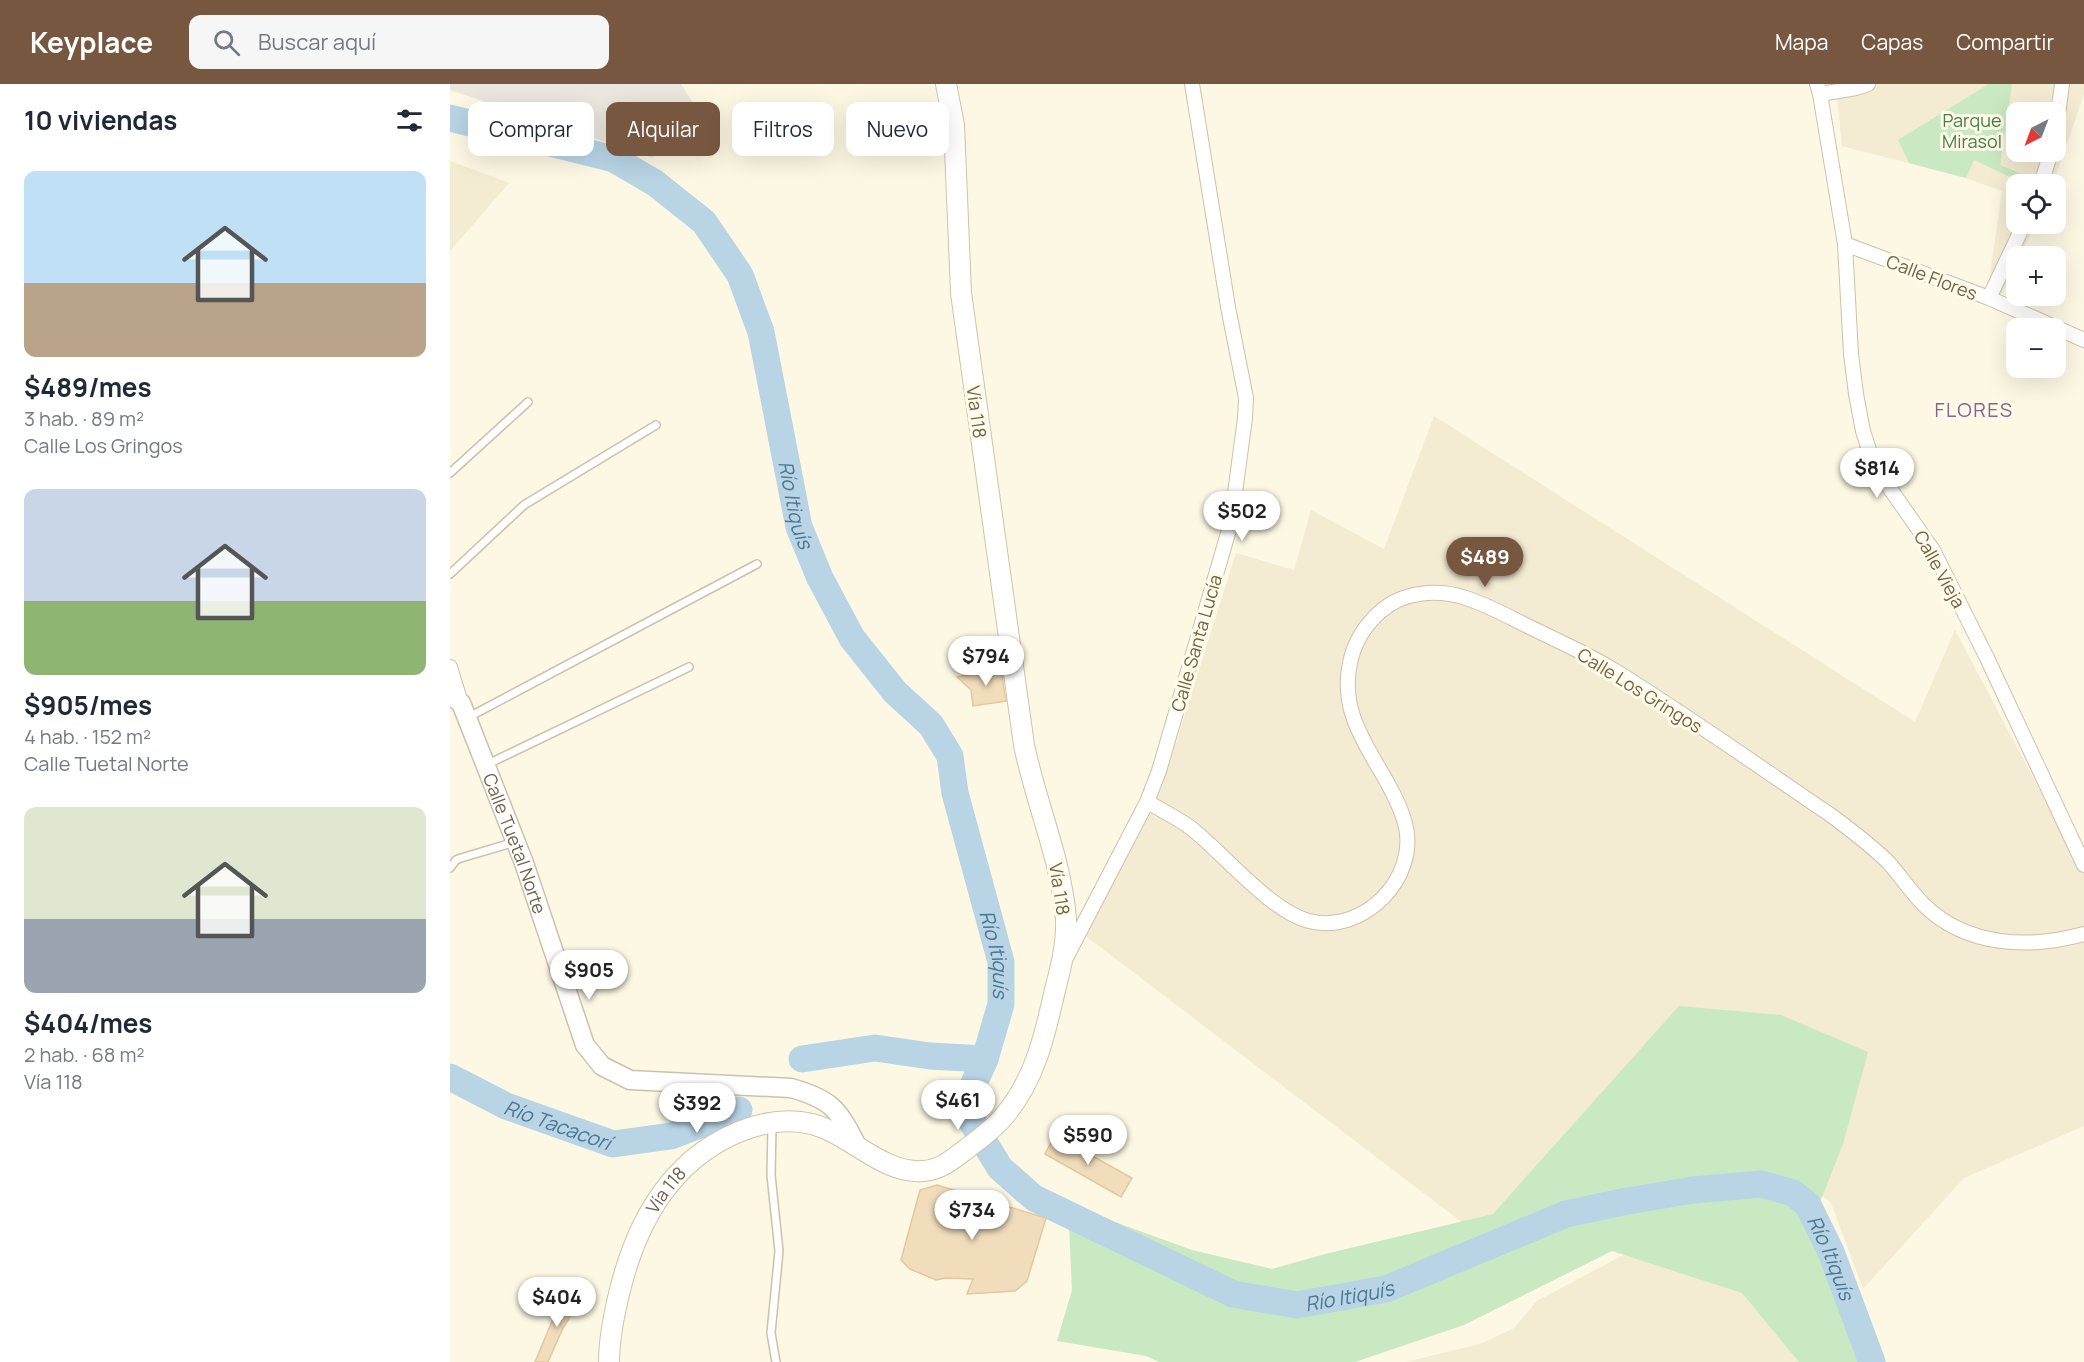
<!DOCTYPE html>
<html lang="es">
<meta charset="utf-8">
<style>
:root{--surface:#fff;--page:#f6f6f7;--text:#1f2937;--muted:#747a83;--accent:#785740}
body{margin:0;font-family:Manrope,sans-serif;background:var(--page);color:var(--text);height:100vh;display:flex;flex-direction:column;font-size:22px;white-space:nowrap}
*{box-sizing:border-box;margin:0}
p{font-size:20px;color:var(--muted)}
.icon{flex:none;width:33px;height:33px;fill:none;stroke:currentColor;stroke-width:2;stroke-linecap:round;stroke-linejoin:round}
.map{position:relative;flex:1;overflow:hidden}
.drawer{display:flex;flex-direction:column;background:var(--surface);width:450px}
.drawer>*{flex:none}
.banner{position:absolute;left:18px;top:18px;width:570px;height:54px;display:flex;gap:12px}
.needle{width:39px;rotate:222deg}
.controls{position:absolute;left:1556px;top:18px;display:grid;gap:12px}
.controls a{display:grid;place-items:center;width:60px;height:60px;border-radius:12px;background:var(--surface);box-shadow:0 6px 24px #0002;font-size:30px}
.price{position:absolute;translate:-50% -51px;padding:0 14px;border-radius:21px;background:#fff;color:#222;font-size:20px;line-height:39px;filter:drop-shadow(0 2px 3px #0008)}
.price::after{content:'';position:absolute;left:50%;top:36px;width:18px;height:14px;margin-left:-9px;background:inherit;clip-path:polygon(0 0,100% 0,50% 100%)}
.price.selected{background:var(--accent);color:#fff}
ul{padding:0;list-style:none}
li{display:grid;align-content:center;gap:12px;height:318px;padding:0 24px}
li span{display:grid;place-items:center;height:186px;border-radius:12px;color:#555}
li>.icon{margin-inline-start:auto}
span .icon{width:108px;height:108px;fill:#fffc;stroke-width:1}
li b{font-size:26px}
h2{display:flex;justify-content:space-between;align-items:center;height:72px;padding:0 24px;font-size:26px}
.tag{padding:0 21px;border-radius:12px;background:var(--surface);box-shadow:0 6px 24px #0002;font-size:21px;line-height:54px}
.tag.selected{background:var(--accent);color:#fff}
header{display:flex;align-items:center;gap:36px;box-sizing:border-box;height:84px;padding:0 30px;background:var(--accent);color:#fff}
header strong{font-size:28px}
nav{display:flex;gap:33px;margin-inline-start:auto;font-size:21px}
.search{width:420px;height:54px;background:var(--page);display:flex;align-items:center;gap:15px;box-sizing:border-box;padding:0 21px;border-radius:12px;color:var(--muted);font-size:22px}
main{display:flex;flex:1;min-height:0}
.map>svg:first-child{display:block}
.residential{fill:#f3ebd2;fill-rule:evenodd}
.industrial{fill:#ebe7de}
.green{fill:#c9e9c2}
.lines{fill:none;stroke-linecap:round;stroke-linejoin:round}
.river{stroke:#b8d4e5;stroke-width:27}
.building{fill:#f1ddbb;stroke:#e3c89c;stroke-width:1.5}
.service-casing{stroke:#cdc1aa;stroke-width:10}
.minor-casing{stroke:#cdc1aa;stroke-width:16}
.tertiary-casing{stroke:#cdc1aa;stroke-width:21}
.secondary-casing{stroke:#d0c3a8;stroke-width:22}
.service{stroke:#fff;stroke-width:7}
.minor{stroke:#fff;stroke-width:14}
.tertiary{stroke:#fff;stroke-width:18}
.secondary{stroke:#fff;stroke-width:20}
.labels{text-anchor:middle;dominant-baseline:central;stroke-width:6;stroke-linejoin:round;paint-order:stroke}
.park-label{font-size:18px;fill:#487f44;stroke:#fffbe9}
.street-label{font-size:18px;fill:#73624a;stroke:#fffbe9}
.neighbourhood-label{font-size:20px;letter-spacing:1.5px;fill:#8c6190;stroke:#fffbe9}
.water-label{font-size:20px;font-style:italic;fill:#4a7794;stroke:#fffbe9}
</style>
<header>
<strong>Keyplace</strong>
<div class="search"><svg class="icon" aria-label="search" viewBox="0 0 24 24"><circle cx="10" cy="10" r="6"/><path d="M15 15l6 6"/></svg>Buscar aquí</div>
<nav><a>Mapa</a><a>Capas</a><a>Compartir</a></nav>
</header>
<main>
<section class="drawer">
<h2>10 viviendas<svg class="icon" aria-label="filters" viewBox="0 0 24 24"><path d="M4 7h16M4 17h16"/><circle cx="9" cy="7" r="2"/><circle cx="15" cy="17" r="2"/></svg></h2>
<ul>
<li><span style="background:linear-gradient(#bfe0f5 60%,#b9a48a 0)"><svg class="icon" aria-label="home" viewBox="0 0 24 24"><path d="M3 11l9-7 9 7M6 9v11h12V9"/></svg></span><div><b>$489/mes</b><p>3 hab. · 89 m²</p><p>Calle Los Gringos</p></div></li>
<li><span style="background:linear-gradient(#c9d6e8 60%,#8fb573 0)"><svg class="icon" aria-label="home" viewBox="0 0 24 24"><path d="M3 11l9-7 9 7M6 9v11h12V9"/></svg></span><div><b>$905/mes</b><p>4 hab. · 152 m²</p><p>Calle Tuetal Norte</p></div></li>
<li><span style="background:linear-gradient(#dfe7d0 60%,#9aa5b1 0)"><svg class="icon" aria-label="home" viewBox="0 0 24 24"><path d="M3 11l9-7 9 7M6 9v11h12V9"/></svg></span><div><b>$404/mes</b><p>2 hab. · 68 m²</p><p>Vía 118</p></div></li>
</ul>
</section>
<div class="map">
<svg width="1634" height="1278" viewBox="0 0 1634 1278">
<rect width="100%" height="100%" fill="#fcf8e3"/>
<!-- residential -->
<path class="residential" d="M1383,0H1634V10L1603,100H1566V140H1586L1570,172H1566V181L1552,210L1538,204L1552,107L1516,94L1392,62L1388,21ZM1566,28H1605V68H1566Z
M0,77L59,99L0,167Z
M984,332L1465,638L1505,546L1634,790V1042L1514,1094L1413,1205L1381,1119L1345,1088L1030,1152L633,850L711,706L786,469L844,486L861,426L934,465Z
M1262,1132L1405,1278H956L1030,1260L1064,1244L1087,1217L1177,1169Z"/>
<!-- industrial -->
<path class="industrial" d="M0,0H231L243,19L203,74L0,6Z"/>
<!-- green -->
<path class="green" d="M1539,0H1562L1550,81L1587,96L1584,100H1575L1524,76L1516,94L1459,79L1448,56Z
M1229,922L1331,931L1418,968L1393,1060L1370,1118L1425,1278H1349L1292,1209L1162,1167L1014,1241L905,1278H709L696,1272L607,1257L622,1206L618,1121L742,1166L822,1185L875,1170L1043,1130Z"/>
<g class="lines">
<!-- river -->
<g class="river">
<path id="s1" d="M0,34L164,75L205,99L254,138L290,191L311,248L349,443L370,494L402,554L445,608L481,641L500,672L505,709L551,878V920L535,975L520,1008L523,1040L550,1084L584,1114L783,1210L847,1221L936,1205L1116,1130L1172,1118L1243,1106L1311,1100L1343,1109L1358,1121L1381,1168L1422,1278"/>
<path d="M352,975L425,964L480,972L535,975"/>
<path id="s2" d="M0,993L56,1022L163,1060L221,1052L289,1026"/>
</g>
</g>
<!-- building -->
<path class="building" d="M551,586L556,617L523,622L521,606L507,593Z
M605,1051L682,1094L671,1113L595,1070Z
M487,1101L596,1134L577,1197L565,1207L517,1210L523,1195L496,1194L486,1196L460,1185L451,1176L470,1106Z
M117,1212L131,1215L113,1244L98,1278H85L103,1235Z"/>
<g class="lines">
<defs>
<path id="service" d="M0,389L78,318
M0,490L74,421L206,341
M17,634L307,480
M36,681L239,583
M0,784L6,776L11,774L65,758
M322,1042L321,1091L329,1167L321,1249L326,1278"/>
<path id="minor" d="M1367,0L1370,10L1395,160L1401,270L1406,310L1413,347L1421,372L1429,389L1483,466L1537,574L1634,781
M1370,10L1406,4L1418,0
M1605,53L1612,0
M1591,100L1601,68
M1395,160L1539,214L1634,256
M1539,214L1574,140
M0,583L11,619
M697,718C712,726 727,734 741,744C774,770 820,827 859,837C913,851 970,794 955,739C939,683 886,643 900,579C904,559 915,541 931,527C954,507 988,505 1016,514C1041,522 1064,536 1088,547C1114,560 1142,572 1167,588C1241,634 1311,684 1382,732C1402,747 1421,761 1439,779C1451,793 1461,808 1474,821C1517,863 1580,865 1634,850
M617,872L697,718L709,687L781,439L795,334L796,314L778,223L742,0"/>
<g id="tertiary">
<path id="s3" d="M0,611L11,619L17,634L74,779L135,961L152,982L180,996L341,1004C380,1015 388,1024 406,1060"/>
</g>
<g id="secondary">
<path id="s4" d="M159,1278C159,1253 164,1230 170,1206C187,1137 221,1075 291,1047C314,1038 338,1034 362,1040C400,1050 432,1090 473,1087C490,1086 502,1076 515,1066C529,1055 544,1045 555,1031C585,995 595,951 605,906C611,883 617,859 616,835C611,774 586,720 574,661L511,209L504,41L496,0"/>
</g>
</defs>
<!-- service casing -->
<use href="#service" class="service-casing"/>
<!-- minor casing -->
<use href="#minor" class="minor-casing"/>
<!-- tertiary casing -->
<use href="#tertiary" class="tertiary-casing"/>
<!-- secondary casing -->
<use href="#secondary" class="secondary-casing"/>
<!-- service -->
<use href="#service" class="service"/>
<!-- minor -->
<use href="#minor" class="minor"/>
<!-- tertiary -->
<use href="#tertiary" class="tertiary"/>
<!-- secondary -->
<use href="#secondary" class="secondary"/>
</g>
<g class="labels">
<!-- park labels -->
<g class="park-label">
<text x="1522" y="36">Parque<tspan x="1522" dy="21">Mirasol</tspan></text>
</g>
<!-- street labels -->
<g class="street-label">
<text transform="translate(1482 193) rotate(21)">Calle Flores</text>
<text transform="translate(527 328) rotate(82)">Vía 118</text>
<text transform="translate(1490 485) rotate(61)">Calle Vieja</text>
<text transform="translate(746 559) rotate(-74)">Calle Santa Lucía</text>
<text transform="translate(1190 606) rotate(32)">Calle Los Gringos</text>
<text stroke="none"><textPath href="#s3" startOffset="164">Calle Tuetal Norte</textPath></text>
<text transform="translate(610 805) rotate(81)">Vía 118</text>
<text stroke="none"><textPath href="#s4" startOffset="184">Vía 118</textPath></text>
</g>
<!-- neighbourhood labels -->
<g class="neighbourhood-label">
<text x="1524" y="325">FLORES</text>
</g>
<!-- water labels -->
<g class="water-label">
<text stroke="none"><textPath href="#s1" startOffset="580">Río Itiquís</textPath></text>
<text stroke="none"><textPath href="#s1" startOffset="1084">Río Itiquís</textPath></text>
<text stroke="none"><textPath href="#s2" startOffset="118">Río Tacacorí</textPath></text>
<text stroke="none"><textPath href="#s1" startOffset="2236">Río Itiquís</textPath></text>
<text stroke="none"><textPath href="#s1" startOffset="1696">Río Itiquís</textPath></text>
</g>
</g>
</svg>
<div class="controls">
<a><svg class="needle" viewBox="-14 -14 28 28"><path d="M0-13l5 13h-10z" fill="#e53935"/><path d="M0 13l5-13h-10z" fill="#747a83"/></svg></a>
<a><svg class="icon" aria-label="locate" viewBox="0 0 24 24"><circle cx="12" cy="12" r="6"/><path d="M12 2v4M12 18v4M2 12h4M18 12h4"/></svg></a>
<a>+</a>
<a>−</a>
</div>
<b class="price" style="left:1427px;top:415px">$814</b>
<b class="price" style="left:792px;top:458px">$502</b>
<b class="price selected" style="left:1035px;top:504px">$489</b>
<b class="price" style="left:536px;top:603px">$794</b>
<b class="price" style="left:139px;top:917px">$905</b>
<b class="price" style="left:508px;top:1047px">$461</b>
<b class="price" style="left:247px;top:1050px">$392</b>
<b class="price" style="left:638px;top:1082px">$590</b>
<b class="price" style="left:522px;top:1157px">$734</b>
<b class="price" style="left:107px;top:1244px">$404</b>
<div class="banner">
<a class="tag">Comprar</a>
<a class="tag selected">Alquilar</a>
<a class="tag">Filtros</a>
<a class="tag">Nuevo</a>
</div>
</div>
</main>
